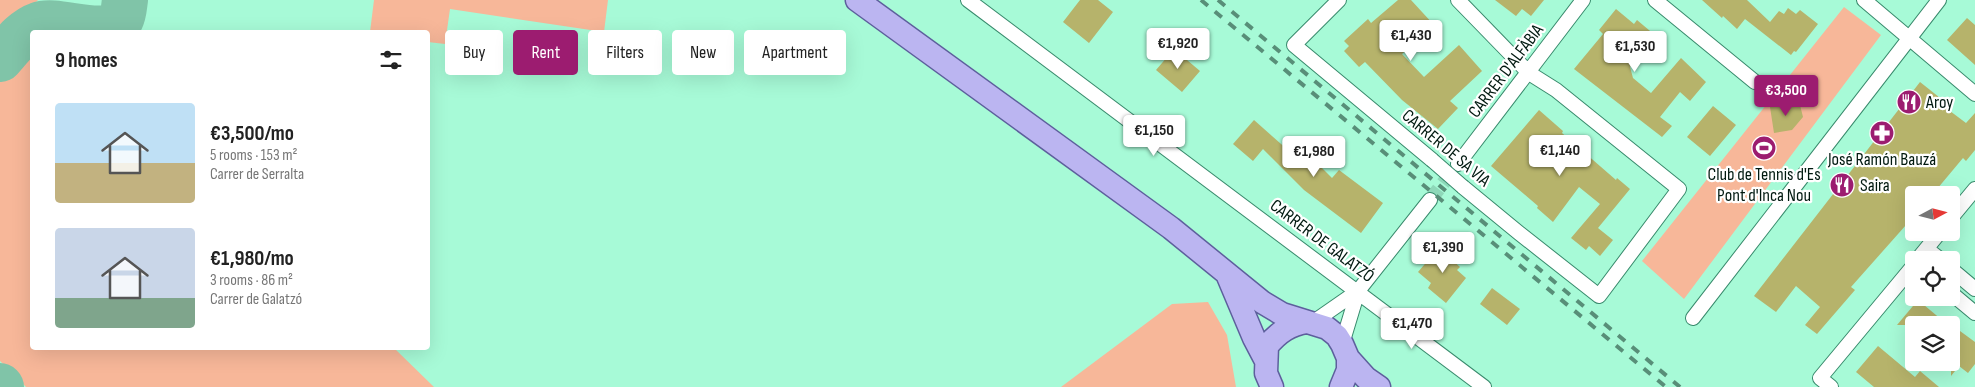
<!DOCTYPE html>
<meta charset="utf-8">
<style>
:root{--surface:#fff;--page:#f6f6f6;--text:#222;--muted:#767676;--accent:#9c1c70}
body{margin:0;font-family:"Sofia Sans Condensed",sans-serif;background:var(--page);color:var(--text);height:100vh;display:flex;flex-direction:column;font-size:19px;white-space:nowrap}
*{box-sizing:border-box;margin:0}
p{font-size:16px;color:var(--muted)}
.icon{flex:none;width:28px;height:28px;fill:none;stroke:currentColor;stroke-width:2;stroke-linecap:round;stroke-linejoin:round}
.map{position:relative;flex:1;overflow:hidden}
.drawer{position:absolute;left:30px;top:30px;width:400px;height:320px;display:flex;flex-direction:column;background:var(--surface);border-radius:5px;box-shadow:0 5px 20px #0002}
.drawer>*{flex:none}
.guide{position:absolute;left:445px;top:30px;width:475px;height:45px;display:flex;gap:10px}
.needle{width:32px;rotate:83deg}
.fabs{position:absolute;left:1905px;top:186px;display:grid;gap:10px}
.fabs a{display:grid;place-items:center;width:55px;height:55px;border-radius:5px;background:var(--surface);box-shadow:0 5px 20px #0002;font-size:25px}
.price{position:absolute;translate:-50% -42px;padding:0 11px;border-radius:5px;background:#fff;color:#222;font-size:16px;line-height:32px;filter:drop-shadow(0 1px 2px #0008)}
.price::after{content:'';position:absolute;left:50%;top:30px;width:15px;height:11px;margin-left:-8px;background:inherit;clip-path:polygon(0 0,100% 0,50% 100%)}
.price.current{background:var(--accent);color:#fff}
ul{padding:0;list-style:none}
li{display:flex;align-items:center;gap:15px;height:125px;padding:0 25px}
li span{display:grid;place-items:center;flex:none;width:140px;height:100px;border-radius:5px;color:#555}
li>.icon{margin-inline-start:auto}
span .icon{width:60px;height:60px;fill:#fffc;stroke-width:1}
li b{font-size:21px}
h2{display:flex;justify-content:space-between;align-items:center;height:60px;padding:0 25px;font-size:21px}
.pill{padding:0 18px;border-radius:5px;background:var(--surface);box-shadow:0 5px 20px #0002;font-size:18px;line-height:45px}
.pill.current{background:var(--accent);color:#fff}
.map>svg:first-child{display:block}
.green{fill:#f7b799}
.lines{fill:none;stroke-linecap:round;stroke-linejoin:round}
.taxiway{stroke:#80c4a8;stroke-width:46}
.building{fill:#b6b36b}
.street-tunnel{stroke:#8ed8b9;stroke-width:14;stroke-dasharray:14 7;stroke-linecap:butt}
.street-casing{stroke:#388a6c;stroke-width:16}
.primary-casing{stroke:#5d5f9c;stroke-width:25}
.street{stroke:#fff;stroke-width:14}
.primary{stroke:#bbb5f1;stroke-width:22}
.rail{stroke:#588e78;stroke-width:4;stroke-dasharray:9 9;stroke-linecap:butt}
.street-bridge-casing{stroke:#388a6c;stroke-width:16;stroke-linecap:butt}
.street-bridge{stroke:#fff;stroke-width:14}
.labels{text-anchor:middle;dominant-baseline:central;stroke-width:4.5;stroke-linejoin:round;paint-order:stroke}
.street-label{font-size:18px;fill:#011910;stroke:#fff}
.poi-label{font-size:18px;fill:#011910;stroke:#fff;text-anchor:start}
</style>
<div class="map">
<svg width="1975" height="387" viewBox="0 0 1975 387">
<rect width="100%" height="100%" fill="#a7fad7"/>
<!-- green -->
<path class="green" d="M0,0H38L0,39Z
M374,0H608L604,32L450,9L445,44L428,42V32H370Z
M1844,7L1881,35L1684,299L1642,261Z
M32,57V348H394L434,387H26L0,361V80L15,65Z
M1208,302L1227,335L1236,387H1061L1172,304Z"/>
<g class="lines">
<!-- taxiway -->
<path class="taxiway" d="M0,59C10,48 23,30 38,25C59,17 107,41 121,19C124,13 124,6 125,0
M0,386L1,387"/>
</g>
<!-- building -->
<path class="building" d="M1080,0H1098L1113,12L1089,43L1063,22Z
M1398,0H1411L1434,25L1402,54L1424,77L1459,45L1482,71L1450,101L1458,108L1438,129L1402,100L1365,62L1359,67L1344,51L1349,46L1344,41L1368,19L1371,23Z
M1495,0H1544L1531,16L1522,9L1516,16Z
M1702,0H1747L1770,22L1779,11L1784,14L1788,8L1796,14L1800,10L1818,24L1796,52L1794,51L1791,55L1745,19L1737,29L1723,16L1722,18Z
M1616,9L1634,24L1637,20L1656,36L1630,67L1633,78L1651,93L1681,58L1706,82L1690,101L1680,92L1660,117L1672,126L1662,137L1574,69L1603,34L1599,30Z
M1967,18L1975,25V65L1947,40Z
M1174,49L1200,71L1182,92L1156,70Z
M1920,82L1949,105L1946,108L1966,123L1975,113V150L1966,161L1963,158L1932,195H1914V216L1851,287L1855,290L1817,334L1805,325L1820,307L1796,286L1776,312L1754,296Z
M1799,101L1803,117L1792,130L1774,133L1770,107Z
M1713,106L1736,125L1710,156L1687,137Z
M1539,110L1563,131L1562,133L1616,180L1617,178L1630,189L1598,228L1613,240L1600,256L1589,246L1586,250L1571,238L1600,204L1579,187L1553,222L1537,208L1538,206L1491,166Z
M1254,120L1289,151L1297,143L1332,178L1339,170L1383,203L1361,233L1304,190L1263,149L1253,161L1233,144Z
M1442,244L1453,253L1449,257L1460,267L1457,270L1466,278L1446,303L1428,288L1431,283L1418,272Z
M1492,288L1520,309L1507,325L1480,304Z
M1918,300L1948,325H1897Z
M1951,328L1958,333L1960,331L1975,342V364L1968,373L1959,366L1951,376Z
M1878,346L1915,377L1920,371L1939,387H1874L1856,372Z"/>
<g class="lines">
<!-- street-tunnel -->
<path class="street-tunnel" d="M1430,200L1458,164"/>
<defs>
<path id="street" d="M968,0L1484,387
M1339,0L1294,45L1432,160
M1458,0L1529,73L1556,90L1679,189L1599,296L1519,233L1463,187
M1655,0L1755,82
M1864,0L1975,94
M1458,164L1583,0
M1951,218L1975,189
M1927,249L1941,260
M1917,260L1940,232
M1951,269L1975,289
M1951,293L1975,313
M1693,318L1939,0
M1312,323L1358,291L1430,200
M1342,344L1358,291
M1831,387L1820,378L1914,265"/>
<path id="primary" d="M857,0L1171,228L1262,302L1282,314L1327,328L1337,336L1342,344L1348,358V370L1341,387
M1227,274L1254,338L1265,359
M1348,358L1366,378L1379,387
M1272,387L1266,373L1267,346C1279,332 1289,325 1307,322"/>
</defs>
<!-- street casing -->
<use href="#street" class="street-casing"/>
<!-- primary casing -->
<use href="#primary" class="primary-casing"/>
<!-- street -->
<use href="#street" class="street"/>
<!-- primary -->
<use href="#primary" class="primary"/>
<!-- rail -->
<path class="rail" d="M1201,0L1666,387
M1218,0L1680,387"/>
<defs>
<path id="street-bridge" d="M1432,160L1463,187"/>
</defs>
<!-- street-bridge casing -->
<use href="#street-bridge" class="street-bridge-casing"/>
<!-- street-bridge -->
<use href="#street-bridge" class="street-bridge"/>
</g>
<!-- icons -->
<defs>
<symbol id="restaurant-disc" viewBox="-11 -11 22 22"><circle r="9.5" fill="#9c1c70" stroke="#fff"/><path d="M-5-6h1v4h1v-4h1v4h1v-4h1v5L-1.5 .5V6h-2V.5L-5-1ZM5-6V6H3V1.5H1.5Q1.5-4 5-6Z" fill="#fff"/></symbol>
<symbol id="pharmacy-disc" viewBox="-11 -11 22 22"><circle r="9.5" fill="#9c1c70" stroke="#fff"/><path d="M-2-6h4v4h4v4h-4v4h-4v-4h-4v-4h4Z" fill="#fff"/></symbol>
<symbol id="stadium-disc" viewBox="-11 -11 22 22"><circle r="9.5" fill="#9c1c70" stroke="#fff"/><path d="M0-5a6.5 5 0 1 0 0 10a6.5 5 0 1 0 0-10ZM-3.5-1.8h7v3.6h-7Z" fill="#fff"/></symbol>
</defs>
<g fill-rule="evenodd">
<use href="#restaurant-disc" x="1895" y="88" width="28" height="28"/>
<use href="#pharmacy-disc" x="1868" y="119" width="28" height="28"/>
<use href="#stadium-disc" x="1750" y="134" width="28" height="28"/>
<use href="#restaurant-disc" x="1828" y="171" width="28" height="28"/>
</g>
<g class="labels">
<!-- street labels -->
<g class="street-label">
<text transform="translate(1506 71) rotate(-53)">CARRER D'ALFÀBIA</text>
<text transform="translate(1446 148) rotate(40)">CARRER DE SA VIA</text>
<text transform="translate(1322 241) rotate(37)">CARRER DE GALATZÓ</text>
</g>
<!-- poi labels -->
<g class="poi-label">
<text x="1926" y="102">Aroy</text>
<text x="1882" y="159" text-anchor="middle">José Ramón Bauzá</text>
<text x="1764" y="174" text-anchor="middle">Club de Tennis d'Es<tspan x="1764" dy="21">Pont d'Inca Nou</tspan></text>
<text x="1860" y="185">Saira</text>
</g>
</g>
</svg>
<div class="fabs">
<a><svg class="needle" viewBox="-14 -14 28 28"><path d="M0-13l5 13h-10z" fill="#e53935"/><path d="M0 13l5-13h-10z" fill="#767676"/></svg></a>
<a><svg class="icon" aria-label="locate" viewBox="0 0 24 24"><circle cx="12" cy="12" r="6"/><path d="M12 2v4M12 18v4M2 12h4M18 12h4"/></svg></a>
<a><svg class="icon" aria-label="layers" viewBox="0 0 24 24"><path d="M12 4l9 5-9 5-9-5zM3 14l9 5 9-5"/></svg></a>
</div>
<b class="price" style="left:1411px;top:62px">€1,430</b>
<b class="price" style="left:1178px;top:70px">€1,920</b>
<b class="price" style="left:1635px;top:73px">€1,530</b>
<b class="price current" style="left:1786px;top:117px">€3,500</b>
<b class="price" style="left:1154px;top:157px">€1,150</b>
<b class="price" style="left:1560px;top:177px">€1,140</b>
<b class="price" style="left:1314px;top:178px">€1,980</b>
<b class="price" style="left:1443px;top:274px">€1,390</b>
<b class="price" style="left:1412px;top:350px">€1,470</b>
<div class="guide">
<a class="pill">Buy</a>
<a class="pill current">Rent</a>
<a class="pill">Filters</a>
<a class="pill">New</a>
<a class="pill">Apartment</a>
</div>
<section class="drawer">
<h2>9 homes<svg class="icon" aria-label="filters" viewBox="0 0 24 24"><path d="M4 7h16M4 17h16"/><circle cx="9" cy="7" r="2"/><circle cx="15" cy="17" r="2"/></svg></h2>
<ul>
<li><span style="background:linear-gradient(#bfe0f5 60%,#c2b280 0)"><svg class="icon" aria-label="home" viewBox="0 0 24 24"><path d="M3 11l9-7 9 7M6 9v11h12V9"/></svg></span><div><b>€3,500/mo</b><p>5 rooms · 153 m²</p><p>Carrer de Serralta</p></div></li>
<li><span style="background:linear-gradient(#c9d6e8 70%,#7fa58c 0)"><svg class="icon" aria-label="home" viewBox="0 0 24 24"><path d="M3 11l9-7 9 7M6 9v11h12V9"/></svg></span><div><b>€1,980/mo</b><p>3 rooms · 86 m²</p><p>Carrer de Galatzó</p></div></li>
</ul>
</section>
</div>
